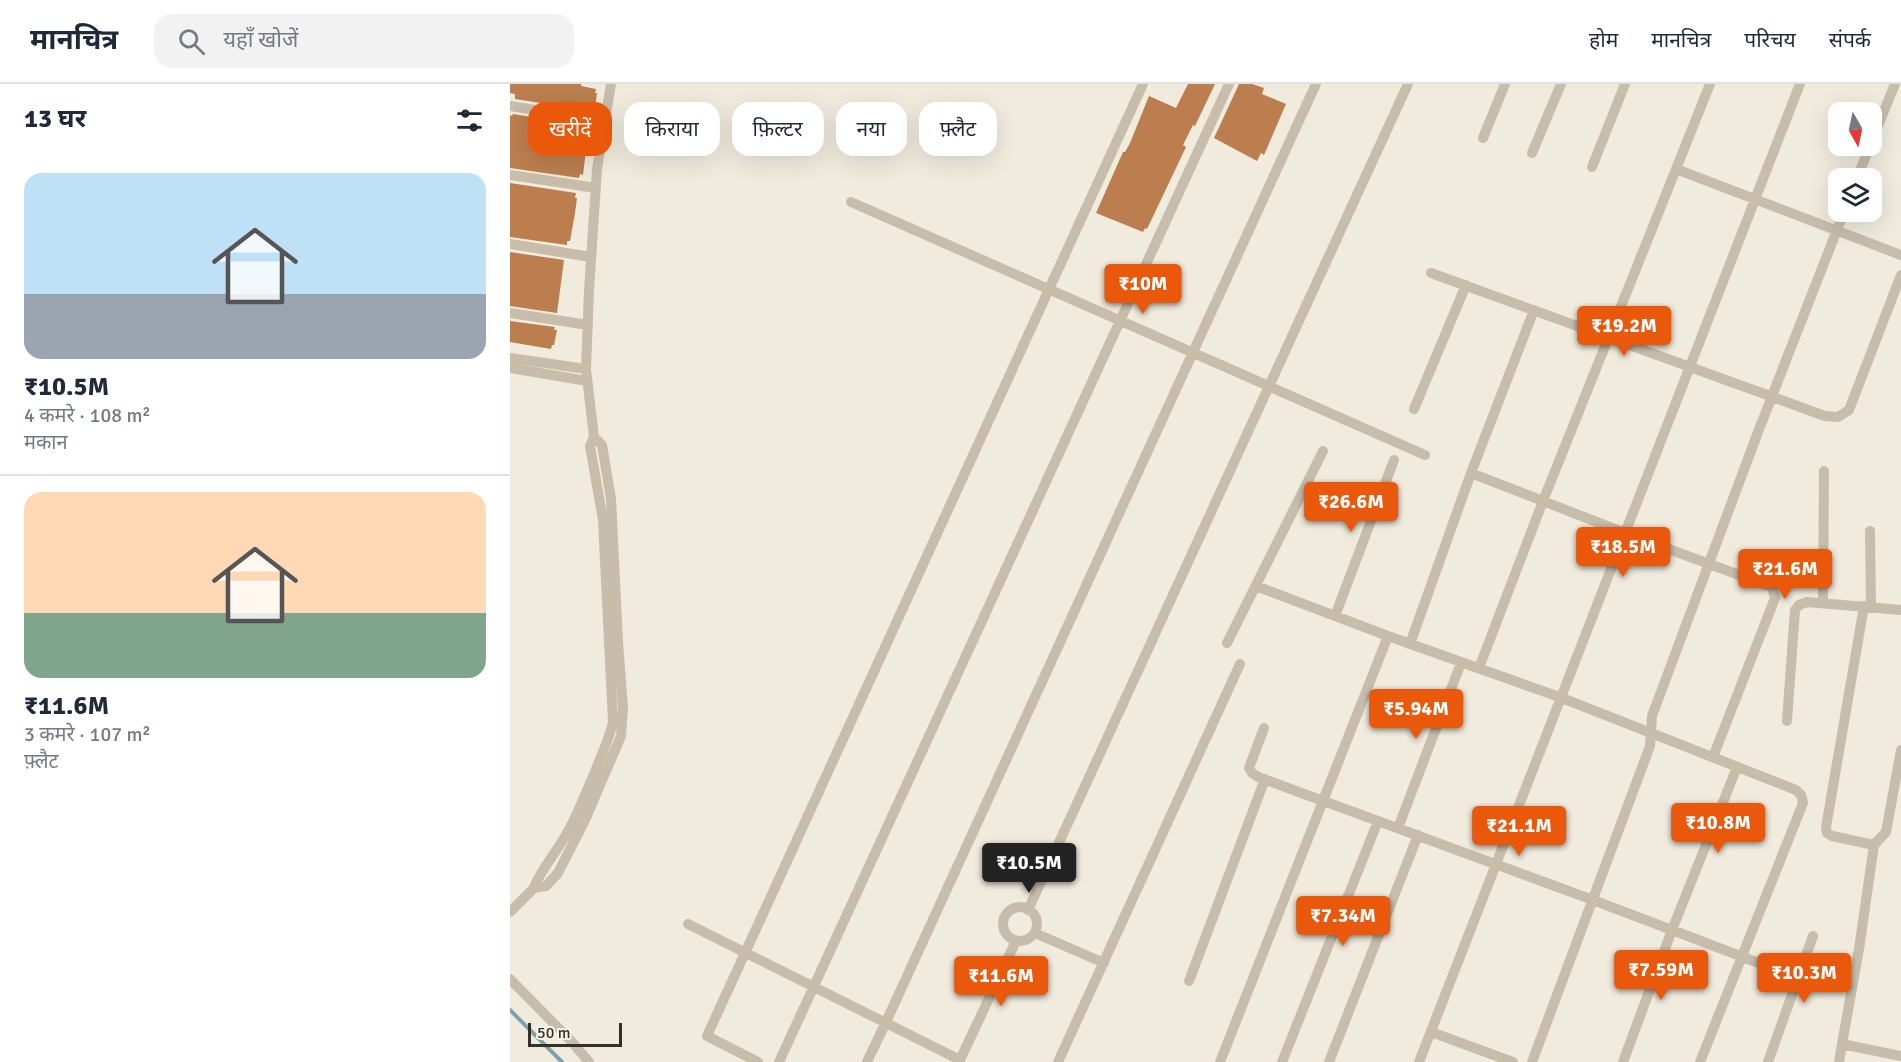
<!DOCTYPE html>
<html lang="hi">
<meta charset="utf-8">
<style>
:root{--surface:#fff;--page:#f2f2f3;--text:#1f2937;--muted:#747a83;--line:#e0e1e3;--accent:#ea580c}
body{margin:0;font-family:Signika,"Noto Sans Devanagari",sans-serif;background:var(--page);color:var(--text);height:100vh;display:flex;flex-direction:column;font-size:22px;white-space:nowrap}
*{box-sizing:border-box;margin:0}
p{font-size:20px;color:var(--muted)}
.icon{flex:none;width:33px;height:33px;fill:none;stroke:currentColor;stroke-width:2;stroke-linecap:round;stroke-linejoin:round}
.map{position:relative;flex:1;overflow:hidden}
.drawer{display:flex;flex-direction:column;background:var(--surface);width:510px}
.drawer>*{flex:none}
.top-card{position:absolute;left:18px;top:18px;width:570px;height:54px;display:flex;gap:12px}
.needle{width:39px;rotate:171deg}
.tools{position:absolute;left:1318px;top:18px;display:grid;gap:12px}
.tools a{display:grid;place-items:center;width:54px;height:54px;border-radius:12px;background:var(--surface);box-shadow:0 6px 24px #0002;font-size:30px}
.scale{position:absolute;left:18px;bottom:15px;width:94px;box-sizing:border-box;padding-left:6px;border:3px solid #352f29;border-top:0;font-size:16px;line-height:21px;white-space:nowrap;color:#352f29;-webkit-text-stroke:4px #f8f4e9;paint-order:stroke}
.price{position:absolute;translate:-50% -51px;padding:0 14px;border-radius:6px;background:var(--accent);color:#fff;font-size:20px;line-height:39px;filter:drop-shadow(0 2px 3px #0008)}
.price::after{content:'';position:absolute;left:50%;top:36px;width:18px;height:14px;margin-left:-9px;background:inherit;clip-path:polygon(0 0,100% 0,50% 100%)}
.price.on{background:#222;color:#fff}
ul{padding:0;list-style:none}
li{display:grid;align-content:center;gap:12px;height:318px;padding:0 24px}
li+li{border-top:2px solid var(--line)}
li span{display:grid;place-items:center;height:186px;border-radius:18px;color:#555}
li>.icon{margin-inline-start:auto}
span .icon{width:108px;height:108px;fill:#fffc;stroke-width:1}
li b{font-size:26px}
h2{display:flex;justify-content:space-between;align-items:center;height:72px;padding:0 24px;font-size:26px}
.pill{padding:0 21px;border-radius:18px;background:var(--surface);box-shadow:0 6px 24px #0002;font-size:21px;line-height:54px}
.pill.on{background:var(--accent);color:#fff}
header{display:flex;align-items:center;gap:36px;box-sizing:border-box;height:84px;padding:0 30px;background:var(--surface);border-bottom:2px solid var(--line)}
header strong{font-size:28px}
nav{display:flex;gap:33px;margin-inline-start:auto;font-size:21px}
.search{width:420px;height:54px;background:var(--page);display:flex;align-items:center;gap:15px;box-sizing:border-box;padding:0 21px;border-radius:18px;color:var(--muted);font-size:22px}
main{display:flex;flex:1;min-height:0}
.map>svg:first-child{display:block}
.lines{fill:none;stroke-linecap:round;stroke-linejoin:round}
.stream{stroke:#7ea1ab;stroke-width:4}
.building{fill:#bc7e4f}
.minor{stroke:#c7bdaa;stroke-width:10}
</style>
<header>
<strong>मानचित्र</strong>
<div class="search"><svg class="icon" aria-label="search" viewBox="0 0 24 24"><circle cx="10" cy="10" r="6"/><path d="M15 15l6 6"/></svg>यहाँ खोजें</div>
<nav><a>होम</a><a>मानचित्र</a><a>परिचय</a><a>संपर्क</a></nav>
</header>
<main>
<section class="drawer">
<h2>13 घर<svg class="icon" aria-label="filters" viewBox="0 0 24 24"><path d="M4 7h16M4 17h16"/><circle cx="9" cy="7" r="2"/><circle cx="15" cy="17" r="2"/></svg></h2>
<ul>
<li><span style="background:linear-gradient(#bfe0f5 65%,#9aa5b1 0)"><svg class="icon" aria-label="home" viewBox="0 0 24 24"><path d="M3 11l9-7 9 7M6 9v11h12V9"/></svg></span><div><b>₹10.5M</b><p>4 कमरे · 108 m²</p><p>मकान</p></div></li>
<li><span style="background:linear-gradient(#ffd9b3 65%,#7fa58c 0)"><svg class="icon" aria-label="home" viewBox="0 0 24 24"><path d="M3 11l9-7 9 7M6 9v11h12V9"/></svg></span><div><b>₹11.6M</b><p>3 कमरे · 107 m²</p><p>फ़्लैट</p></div></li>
</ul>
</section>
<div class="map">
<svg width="1391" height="978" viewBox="0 0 1391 978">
<rect width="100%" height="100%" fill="#f0ebdd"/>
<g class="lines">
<!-- stream -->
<path class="stream" d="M0,926L52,978"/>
</g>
<!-- building -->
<path class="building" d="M0,0H71V2L86,5L85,9H87L85,24H83L82,27L5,15V10L0,9Z
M678,0H705L685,42L683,41L673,61L676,63L637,145L635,144L633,148L586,129L613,68H615L620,59L639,12L666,24Z
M729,0H742L754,4L752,10L776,20L754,71L751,69L747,77L704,54Z
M3,30L79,42L73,91L70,90L69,94L0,84V31L2,32Z
M0,99L66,109L65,114H67L65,129L60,157H57V161L0,153Z
M0,168L54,176L47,229L0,222Z
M0,237L45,243L44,246H47L44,261H42L41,265L0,258Z"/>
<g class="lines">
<!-- minor -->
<path class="minor" d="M0,22L94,37
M973,54L995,0
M1362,57L1385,0
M1022,69L1051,0
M1082,83L1115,0
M1166,85L1200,0
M0,91L86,104
M1347,94L1360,62
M341,118L915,371
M0,160L81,173
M921,189L1315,332L1328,333L1339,326L1391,191
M0,229L78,241
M0,274L76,285
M0,284L77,297
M904,325L956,201
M961,389L1115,449L1262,503L1265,514L1203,673
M1360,447L1361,523
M746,502L878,552
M1313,519L1314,387
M1354,522L1316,743L1317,749L1322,752L1364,761L1349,865L1332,960L1391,972
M825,532L884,376
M717,559L813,367
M900,560L961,389L1024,226
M969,584L1033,417L1166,85L1391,171
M1277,637L1285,526L1289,521L1297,518L1391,526
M754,644L739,684L742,689L748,693L1083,816L1288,894
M888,744L951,579
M1364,761L1376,748L1391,666
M24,804C26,793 50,763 57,749C68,730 75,710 84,690C91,672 99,656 103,638L93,436L80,362L84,353L76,285L79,206L87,85L101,0
M493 840a17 17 0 1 1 34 0a17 17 0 1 1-34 0Z
M518,826L898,0
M0,828L24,804L36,802L48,789L75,736L111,652L113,624L108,558L101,415L92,361L84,353
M178,840L450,976
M525,849L594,879
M0,895L62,958L79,978
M679,897L755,695
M921,948L1003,978
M248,978L197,952L633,0
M269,978L719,0
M357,978L376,938L806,0
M449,978L506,857
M548,978L730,580
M710,978L878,552L1052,614L1286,706L1291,711L1293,719L1190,978
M772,978L868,737
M819,978L908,751
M909,978L1290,0
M1022,978L1140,662L1142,632L1248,348L1334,128
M1113,978L1162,846L1227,683
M1258,978L1303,852
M1329,978L1332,960"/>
</g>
</svg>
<div class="tools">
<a><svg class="needle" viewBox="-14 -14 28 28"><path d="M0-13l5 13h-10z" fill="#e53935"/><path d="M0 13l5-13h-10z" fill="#747a83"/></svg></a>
<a><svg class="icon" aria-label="layers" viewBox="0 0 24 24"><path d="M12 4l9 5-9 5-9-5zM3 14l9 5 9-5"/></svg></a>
</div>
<div class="scale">50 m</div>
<b class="price" style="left:633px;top:231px">₹10M</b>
<b class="price" style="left:1114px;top:273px">₹19.2M</b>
<b class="price" style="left:841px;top:449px">₹26.6M</b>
<b class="price" style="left:1113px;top:494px">₹18.5M</b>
<b class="price" style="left:1275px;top:516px">₹21.6M</b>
<b class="price" style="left:906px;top:656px">₹5.94M</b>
<b class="price" style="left:1208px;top:770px">₹10.8M</b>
<b class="price" style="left:1009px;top:773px">₹21.1M</b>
<b class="price on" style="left:519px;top:810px">₹10.5M</b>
<b class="price" style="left:833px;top:863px">₹7.34M</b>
<b class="price" style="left:1151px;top:917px">₹7.59M</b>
<b class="price" style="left:1294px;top:920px">₹10.3M</b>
<b class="price" style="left:491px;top:923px">₹11.6M</b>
<div class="top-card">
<a class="pill on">खरीदें</a>
<a class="pill">किराया</a>
<a class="pill">फ़िल्टर</a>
<a class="pill">नया</a>
<a class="pill">फ़्लैट</a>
</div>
</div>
</main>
